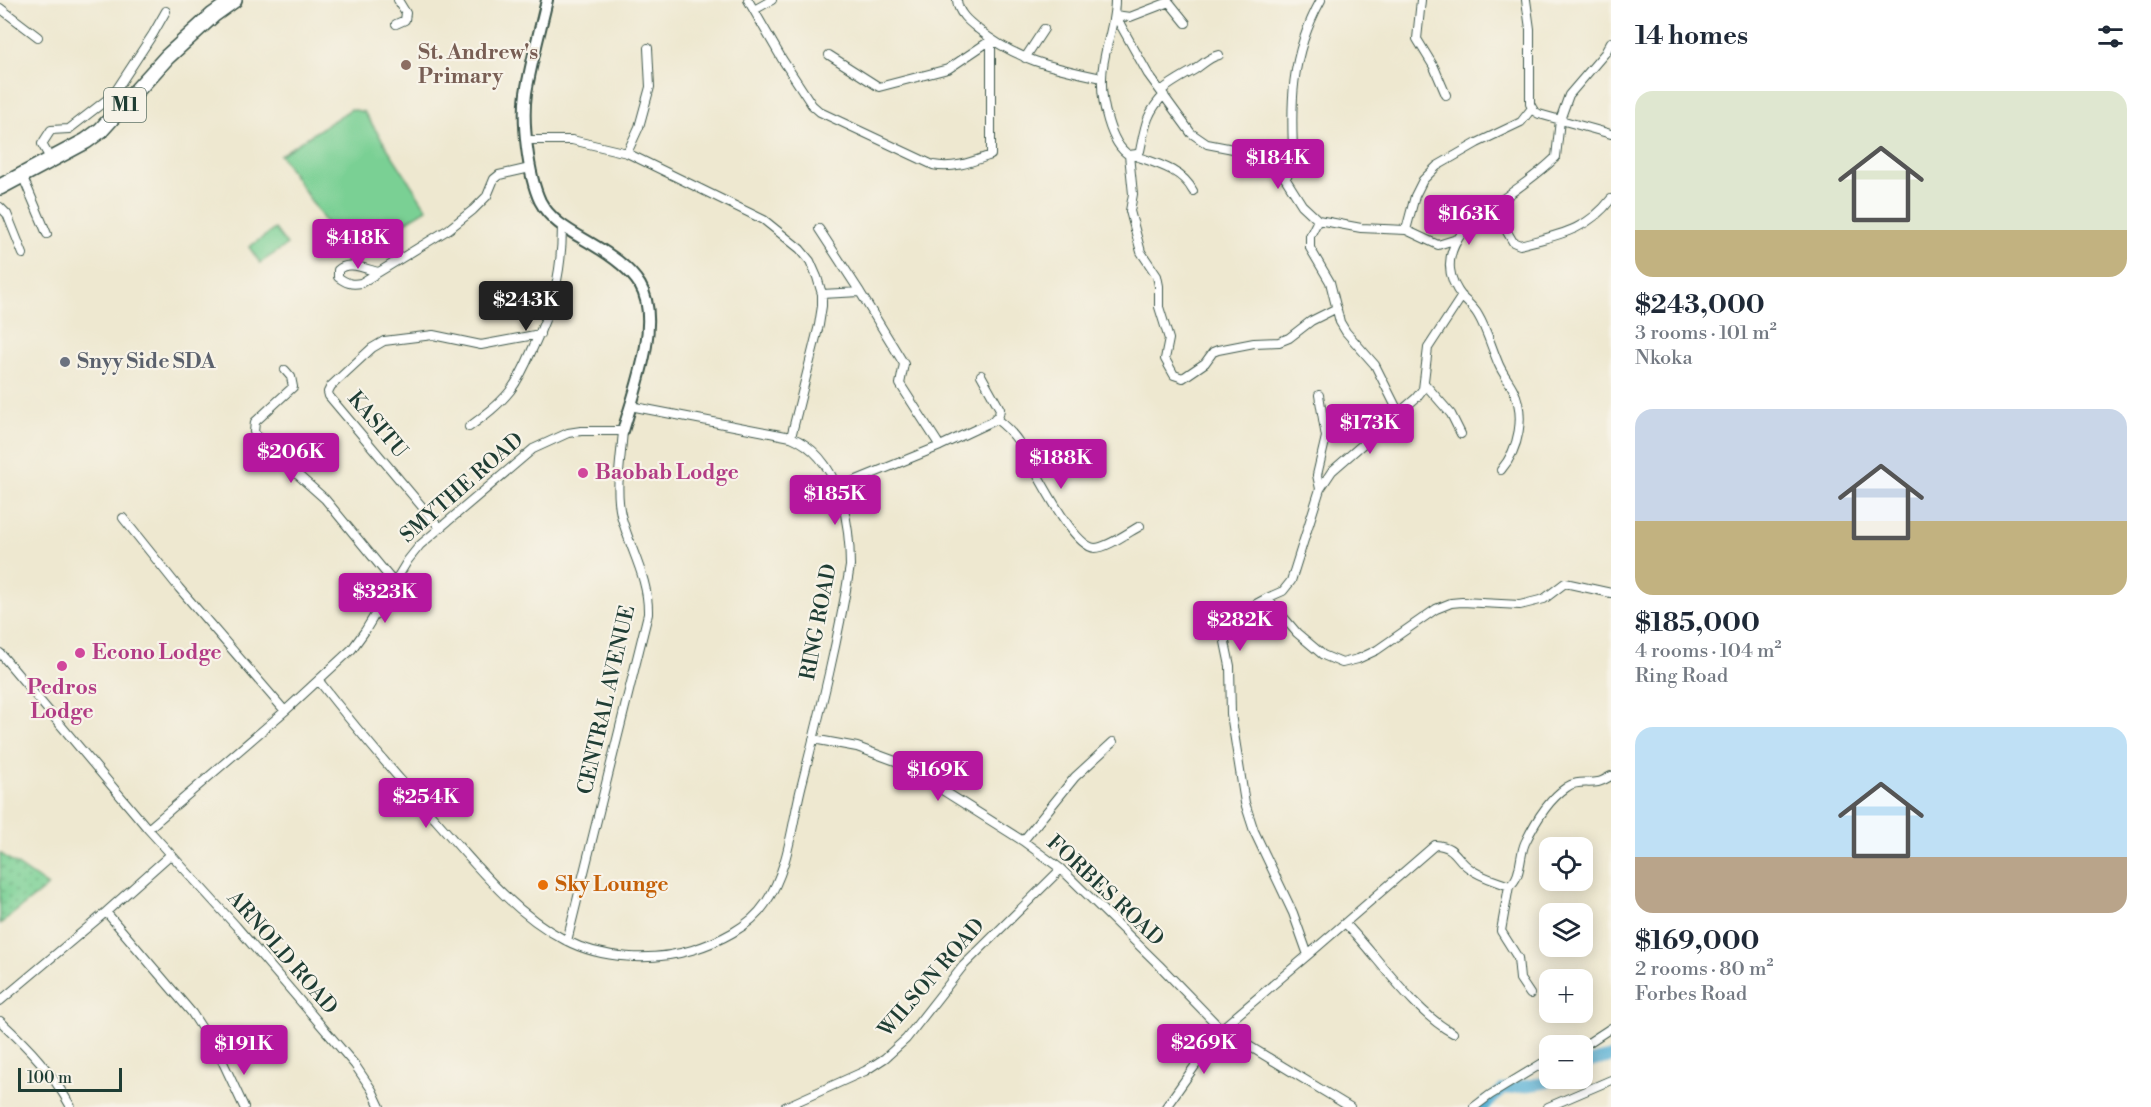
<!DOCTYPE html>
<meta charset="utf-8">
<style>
:root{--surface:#fff;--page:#f2f2f3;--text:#1f2937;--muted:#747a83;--accent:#b5179e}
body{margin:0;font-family:"Libre Bodoni",serif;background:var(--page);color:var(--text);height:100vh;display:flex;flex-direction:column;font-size:22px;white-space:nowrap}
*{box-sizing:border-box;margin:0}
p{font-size:20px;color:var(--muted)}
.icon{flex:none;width:33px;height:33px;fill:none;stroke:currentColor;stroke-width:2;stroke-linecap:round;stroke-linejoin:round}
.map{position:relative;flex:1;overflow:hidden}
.sheet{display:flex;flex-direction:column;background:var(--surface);width:540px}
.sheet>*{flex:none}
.tools{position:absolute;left:1539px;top:837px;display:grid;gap:12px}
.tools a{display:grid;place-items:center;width:54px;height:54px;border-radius:12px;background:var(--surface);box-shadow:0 3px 15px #0003;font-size:30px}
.scale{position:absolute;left:18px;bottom:15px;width:104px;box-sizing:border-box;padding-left:6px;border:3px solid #1f3d34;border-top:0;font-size:16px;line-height:21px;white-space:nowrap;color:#1f3d34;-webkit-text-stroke:4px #f7f3e8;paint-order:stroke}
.price{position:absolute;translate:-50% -51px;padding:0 14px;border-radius:6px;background:var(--accent);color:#fff;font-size:20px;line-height:39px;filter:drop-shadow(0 2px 3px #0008)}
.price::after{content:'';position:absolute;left:50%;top:36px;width:18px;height:14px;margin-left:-9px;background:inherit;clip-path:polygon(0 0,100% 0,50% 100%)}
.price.on{background:#222;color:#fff}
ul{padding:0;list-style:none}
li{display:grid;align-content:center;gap:12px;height:318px;padding:0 24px}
li span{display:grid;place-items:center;height:186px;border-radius:18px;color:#555}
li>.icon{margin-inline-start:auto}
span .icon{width:108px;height:108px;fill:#fffc;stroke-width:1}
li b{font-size:26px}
h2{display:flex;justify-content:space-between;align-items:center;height:72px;padding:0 24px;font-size:26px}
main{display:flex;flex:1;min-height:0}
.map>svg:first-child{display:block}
.grass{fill:url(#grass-dots);stroke:#4c8664;stroke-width:1.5}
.pitch{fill:#7ad094;stroke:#4c8664;stroke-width:1.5}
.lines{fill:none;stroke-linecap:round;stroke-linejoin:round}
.river{stroke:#58b1d5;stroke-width:12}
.street-casing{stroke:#3e574b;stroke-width:10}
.secondary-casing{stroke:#3e574b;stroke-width:14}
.highway-casing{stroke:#3e574b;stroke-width:18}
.street{stroke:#fff;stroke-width:8}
.secondary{stroke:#fff;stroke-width:10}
.highway{stroke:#fff;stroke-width:15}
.education-dot{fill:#8d6e63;stroke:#f7f3e8;stroke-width:2}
.worship-dot{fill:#6b7280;stroke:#f7f3e8;stroke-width:2}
.hotel-dot{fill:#d1479c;stroke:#f7f3e8;stroke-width:2}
.food-dot{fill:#e8710a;stroke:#f7f3e8;stroke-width:2}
.labels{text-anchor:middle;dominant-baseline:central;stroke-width:4.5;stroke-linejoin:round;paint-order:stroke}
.shield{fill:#f7f3e8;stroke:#60746a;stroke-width:1.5}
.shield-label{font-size:20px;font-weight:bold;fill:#1f3d34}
.education-label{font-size:21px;font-weight:bold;fill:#785e54;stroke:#f7f3e8;text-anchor:start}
.worship-label{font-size:21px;font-weight:bold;fill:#5b616d;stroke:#f7f3e8;text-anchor:start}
.street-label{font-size:21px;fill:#1f3d34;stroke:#f7f3e8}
.hotel-label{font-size:21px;font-weight:bold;fill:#b23c85;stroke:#f7f3e8;text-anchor:start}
.food-label{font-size:21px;font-weight:bold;fill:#c56008;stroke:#f7f3e8;text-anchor:start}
</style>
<main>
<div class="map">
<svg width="1611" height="1107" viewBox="0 0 1611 1107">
<defs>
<pattern id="grass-dots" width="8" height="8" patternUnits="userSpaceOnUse" patternTransform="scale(1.5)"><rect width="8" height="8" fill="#7ad094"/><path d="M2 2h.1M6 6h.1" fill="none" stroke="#63aa7a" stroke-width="1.8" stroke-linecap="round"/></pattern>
</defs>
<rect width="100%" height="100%" fill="#f7f3e8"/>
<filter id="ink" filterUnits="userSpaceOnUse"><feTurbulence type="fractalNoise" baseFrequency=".0167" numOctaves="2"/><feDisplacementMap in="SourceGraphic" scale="12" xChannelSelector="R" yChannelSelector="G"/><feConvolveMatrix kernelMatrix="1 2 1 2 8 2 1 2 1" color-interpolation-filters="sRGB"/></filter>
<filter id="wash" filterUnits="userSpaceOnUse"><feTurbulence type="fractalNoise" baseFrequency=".008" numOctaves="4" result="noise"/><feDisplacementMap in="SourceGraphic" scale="24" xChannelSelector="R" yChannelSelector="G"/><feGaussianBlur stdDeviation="1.35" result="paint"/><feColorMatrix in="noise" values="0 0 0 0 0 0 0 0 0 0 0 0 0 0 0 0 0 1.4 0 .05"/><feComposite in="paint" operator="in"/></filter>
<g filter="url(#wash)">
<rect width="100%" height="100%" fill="#eee8d0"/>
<!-- grass -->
<path class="grass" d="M0,853L48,886L0,924Z"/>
<!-- pitch -->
<path class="pitch" d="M351,109L364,112L427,209L349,257L280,155Z
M275,229L287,245L260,263L249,247Z"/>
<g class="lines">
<!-- river -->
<path class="river" d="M1582,1064L1611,1057
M1482,1107L1504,1089L1544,1083L1554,1078"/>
</g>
</g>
<g filter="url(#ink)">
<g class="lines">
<defs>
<path id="street" d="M748,0L782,59L812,105L820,112L933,165C954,169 971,162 991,155V40
M957,0C958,13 968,21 978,29C1015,60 1055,68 1102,78
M1115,0C1115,28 1102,53 1102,78C1101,100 1110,144 1129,155L1133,194L1130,211L1141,252L1157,276L1159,286V307L1169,339L1165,359L1174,375L1183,378L1205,363L1213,352L1218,350L1254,343L1279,342L1289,338L1311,321L1337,308
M1321,0C1290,56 1290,105 1294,167L1285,178L1302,205L1318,220L1361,228L1406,230L1438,245L1457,239
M1421,0L1417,39L1434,67L1446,95
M1526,0L1530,29V104L1534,111L1539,114L1611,134
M0,8L38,37
M754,10L772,0
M1115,15L1148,74L1191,133L1207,144L1233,149L1263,160L1285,178
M1115,15L1130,17L1169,2L1186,23
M396,24L405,20L406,13L398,0
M829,55L879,87L948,69L991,40
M1025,58L1044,29
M1161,91C1172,82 1182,77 1194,70C1202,65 1209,57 1219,55
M527,140H572L627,153L764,220L800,249L810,261L817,277L822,294V306L819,325L791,437
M627,153L639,127L650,87L648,48
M1129,155L1137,154L1140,151C1145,127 1146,113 1164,95
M1133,155C1155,163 1182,169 1193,191
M51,160L42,144L51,130L69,129L113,95L153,34L166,11
M22,175L47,234
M1492,206L1513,242L1520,245C1557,235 1587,231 1611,199
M0,207L7,214L23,254
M1318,220L1310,236V248L1330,282L1340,322L1346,332L1375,365L1399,413
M819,229L860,292L822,294
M1406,230L1415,196L1423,180L1437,166L1477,143L1521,122L1532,108
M378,272C365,269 348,260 338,270V277C346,283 351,285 361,283L449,229L473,210L487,196L494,179L499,175L530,168
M860,292L904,364L900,384L940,446
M285,370L291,377L293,387L255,422L254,432L261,442L325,499L395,584
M1424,383L1451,414L1461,434
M1319,395L1326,437L1317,475L1320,489
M995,418C1004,425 1012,432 1018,441C1032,461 1071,547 1095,548C1107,548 1129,532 1140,526
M469,427C484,416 499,405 510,391C519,379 526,364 532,350C553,306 562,275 562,226
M1501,470C1519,449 1526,415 1513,389C1509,381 1503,374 1499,365C1492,349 1487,330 1478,315C1474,308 1468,303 1463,298C1448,279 1445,260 1458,239C1462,231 1470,225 1477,220C1502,197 1532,181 1556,157L1560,120L1569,95L1605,53L1611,42
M837,488L940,446L991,422L999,415L1000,409L981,375
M123,518L179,588L285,711
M440,528L329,396L328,392L331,386L372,348L384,341L433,335L481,345L540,334
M1267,598L1283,591L1291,581L1320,489L1332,471L1416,398L1423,389L1428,348L1462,296
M0,653L148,829L236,926L355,1065L372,1090L380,1107
M319,681C358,731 399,779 442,827C478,868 515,914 565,940C601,959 652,962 692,950C718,942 750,927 765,904C790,868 792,820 803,780C821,709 839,637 850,566C850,519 839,457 791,437L630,406
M813,739L857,747L898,762L1023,841L1061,869L1159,965L1221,1029L1350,1107
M148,829L285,711L352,649L365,631L408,560L420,545L533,449L568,433L581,431H623C621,458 615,488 621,515C630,550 649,578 648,614L567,941
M1023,841L1075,777L1113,742
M1509,886L1501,931L1518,958L1520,979L1530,994
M106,912L192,1013L220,1056L244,1107
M1345,923C1375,954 1416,1014 1453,1033
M1308,955L1435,845C1456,846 1455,858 1469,868C1480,877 1496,881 1509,886C1522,878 1519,856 1525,843C1534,824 1549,799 1567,787C1576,780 1588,784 1598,782C1603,781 1607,778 1611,776
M0,1001L106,912L170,855
M0,1021C30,1049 51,1071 71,1107
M1582,1047L1611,1028
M785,1107L865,1071L885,1058L906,1039L963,966L1061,869
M1166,1107L1221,1029L1308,955L1293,913L1254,831L1245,803L1231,714L1230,666L1224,637C1223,620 1254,605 1267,598L1297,633L1323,655L1342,663L1358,659L1377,650L1436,609L1451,603L1462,602L1520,605L1544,599L1565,583L1611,593
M1474,1107L1490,1095L1541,1064L1550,1062
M1548,1107L1611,1080"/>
<path id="secondary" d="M547,0C540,31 531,62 526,93C522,122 528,175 540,201C551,222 572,232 592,244C609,254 629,267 640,285C662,321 634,393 623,431"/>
<path id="highway" d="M0,187L86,141L101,130L167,57L213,15L234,0"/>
</defs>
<!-- street casing -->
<use href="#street" class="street-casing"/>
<!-- secondary casing -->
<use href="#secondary" class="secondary-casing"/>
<!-- highway casing -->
<use href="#highway" class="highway-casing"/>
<!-- street -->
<use href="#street" class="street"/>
<!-- secondary -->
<use href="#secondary" class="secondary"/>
<!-- highway -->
<use href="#highway" class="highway"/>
</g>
</g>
<!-- markers -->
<circle class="education-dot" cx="406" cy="65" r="6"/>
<circle class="worship-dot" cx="65" cy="362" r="6"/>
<g class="hotel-dot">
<circle cx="583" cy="473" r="6"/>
<circle cx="80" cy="653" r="6"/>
<circle cx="62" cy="666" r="6"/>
</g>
<circle class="food-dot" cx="543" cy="885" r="6"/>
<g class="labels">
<!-- shield labels -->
<rect class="shield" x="104" y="88" width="42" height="34" rx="4.5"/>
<g class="shield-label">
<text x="125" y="105">M1</text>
</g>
<!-- education labels -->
<g class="education-label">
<text x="418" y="53">St. Andrew's<tspan x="418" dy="24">Primary</tspan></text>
</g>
<!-- worship labels -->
<g class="worship-label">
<text x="77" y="362">Snyy Side SDA</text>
</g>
<!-- street labels -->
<g class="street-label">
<text transform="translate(377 425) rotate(50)">KASITU</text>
<text transform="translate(462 488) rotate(-41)">SMYTHE ROAD</text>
<text transform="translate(819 622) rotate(-79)">RING ROAD</text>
<text transform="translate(607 700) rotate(-77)">CENTRAL AVENUE</text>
<text transform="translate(1105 891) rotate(43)">FORBES ROAD</text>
<text transform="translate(282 953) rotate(49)">ARNOLD ROAD</text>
<text transform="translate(932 978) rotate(-49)">WILSON ROAD</text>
</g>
<!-- hotel labels -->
<g class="hotel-label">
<text x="595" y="473">Baobab Lodge</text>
<text x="92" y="653">Econo Lodge</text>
<text x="62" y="688" text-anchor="middle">Pedros<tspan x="62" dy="24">Lodge</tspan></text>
</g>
<!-- food labels -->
<g class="food-label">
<text x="555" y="885">Sky Lounge</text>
</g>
</g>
</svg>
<div class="tools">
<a><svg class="icon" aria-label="locate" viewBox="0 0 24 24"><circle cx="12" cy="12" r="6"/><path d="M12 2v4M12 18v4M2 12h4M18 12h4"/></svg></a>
<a><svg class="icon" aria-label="layers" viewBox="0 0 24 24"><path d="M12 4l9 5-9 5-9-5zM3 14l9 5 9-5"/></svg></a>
<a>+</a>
<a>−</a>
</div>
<div class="scale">100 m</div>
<b class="price" style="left:1278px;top:190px">$184K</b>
<b class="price" style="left:1469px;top:246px">$163K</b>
<b class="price" style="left:358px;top:270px">$418K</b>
<b class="price on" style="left:526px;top:332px">$243K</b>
<b class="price" style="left:1370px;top:455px">$173K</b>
<b class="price" style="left:291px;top:484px">$206K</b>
<b class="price" style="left:1061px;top:490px">$188K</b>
<b class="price" style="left:835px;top:526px">$185K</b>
<b class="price" style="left:385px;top:624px">$323K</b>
<b class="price" style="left:1240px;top:652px">$282K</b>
<b class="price" style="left:938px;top:802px">$169K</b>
<b class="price" style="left:426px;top:829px">$254K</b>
<b class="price" style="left:1204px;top:1075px">$269K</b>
<b class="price" style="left:244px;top:1076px">$191K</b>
</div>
<section class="sheet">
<h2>14 homes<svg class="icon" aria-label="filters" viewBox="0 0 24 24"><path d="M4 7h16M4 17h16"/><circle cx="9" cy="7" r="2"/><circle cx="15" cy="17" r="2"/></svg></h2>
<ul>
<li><span style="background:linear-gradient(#dfe7d0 75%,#c2b280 0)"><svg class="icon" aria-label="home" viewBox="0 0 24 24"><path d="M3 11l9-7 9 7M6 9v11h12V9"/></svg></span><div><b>$243,000</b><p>3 rooms · 101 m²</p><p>Nkoka</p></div></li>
<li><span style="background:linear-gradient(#c9d6e8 60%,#c2b280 0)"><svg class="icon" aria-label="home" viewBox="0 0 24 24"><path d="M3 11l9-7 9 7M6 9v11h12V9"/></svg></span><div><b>$185,000</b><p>4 rooms · 104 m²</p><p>Ring Road</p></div></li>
<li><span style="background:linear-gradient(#bfe0f5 70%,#b9a48a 0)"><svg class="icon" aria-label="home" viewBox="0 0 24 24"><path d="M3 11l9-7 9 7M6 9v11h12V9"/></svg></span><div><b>$169,000</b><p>2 rooms · 80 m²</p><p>Forbes Road</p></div></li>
</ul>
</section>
</main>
